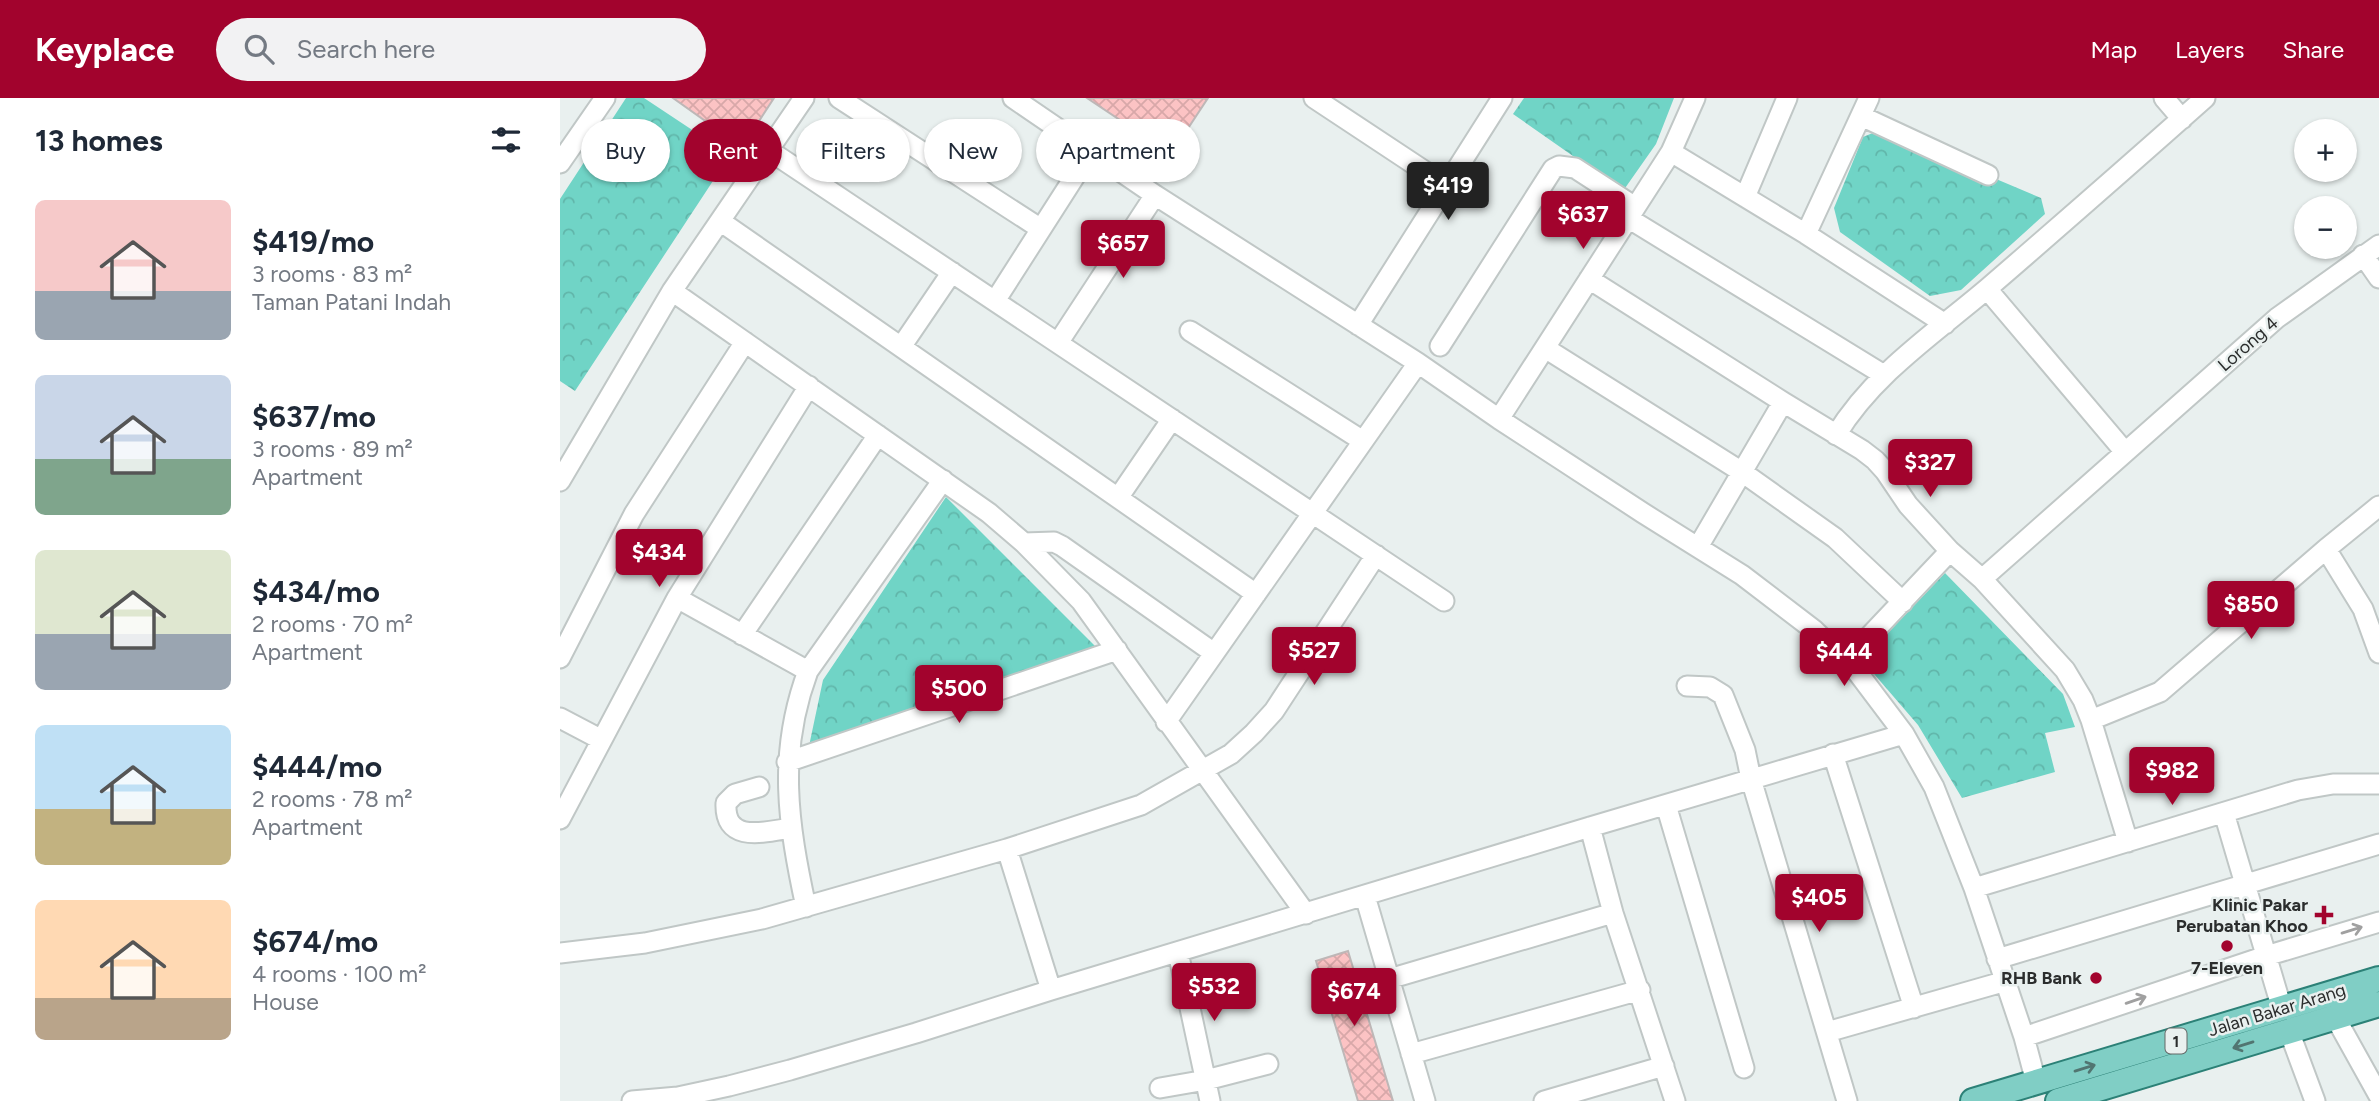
<!DOCTYPE html>
<meta charset="utf-8">
<style>
:root{--surface:#fff;--page:#f2f2f3;--text:#1f2937;--muted:#747a83;--accent:#a2032d}
body{margin:0;font-family:Figtree,sans-serif;background:var(--page);color:var(--text);height:100vh;display:flex;flex-direction:column;font-size:26px;white-space:nowrap}
*{box-sizing:border-box;margin:0}
p{font-size:23px;color:var(--muted)}
.icon{flex:none;width:38px;height:38px;fill:none;stroke:currentColor;stroke-width:2;stroke-linecap:round;stroke-linejoin:round}
.map{position:relative;flex:1;overflow:hidden}
.details{display:flex;flex-direction:column;background:var(--surface);width:560px}
.details>*{flex:none}
.hud{position:absolute;left:21px;top:21px;width:665px;height:63px;display:flex;gap:14px}
.buttons{position:absolute;left:1734px;top:21px;display:grid;gap:14px}
.buttons a{display:grid;place-items:center;width:63px;height:63px;border-radius:50%;background:var(--surface);box-shadow:0 2px 5px #0004;font-size:35px}
.price{position:absolute;translate:-50% -60px;padding:0 16px;border-radius:7px;background:var(--accent);color:#fff;font-size:23px;line-height:46px;filter:drop-shadow(0 2px 4px #0008)}
.price::after{content:'';position:absolute;left:50%;top:42px;width:21px;height:16px;margin-left:-10px;background:inherit;clip-path:polygon(0 0,100% 0,50% 100%)}
.price.current{background:#222;color:#fff}
ul{padding:0;list-style:none}
li{display:flex;align-items:center;gap:21px;height:175px;padding:0 35px}
li span{display:grid;place-items:center;flex:none;width:196px;height:140px;border-radius:10px;color:#555}
li>.icon{margin-inline-start:auto}
span .icon{width:84px;height:84px;fill:#fffc;stroke-width:1}
li b{font-size:30px}
h2{display:flex;justify-content:space-between;align-items:center;height:84px;padding:0 35px;font-size:30px}
.chip{padding:0 24px;border-radius:32px;background:var(--surface);box-shadow:0 2px 5px #0004;font-size:24px;line-height:63px}
.chip.current{background:var(--accent);color:#fff}
header{display:flex;align-items:center;gap:42px;box-sizing:border-box;height:98px;padding:0 35px;background:var(--accent);color:#fff}
header strong{font-size:33px}
nav{display:flex;gap:38px;margin-inline-start:auto;font-size:24px}
.search{width:490px;height:63px;background:var(--page);display:flex;align-items:center;gap:18px;box-sizing:border-box;padding:0 24px;border-radius:38px;color:var(--muted);font-size:26px}
main{display:flex;flex:1;min-height:0}
.map>svg:first-child{display:block}
.forest{fill:url(#forest-crowns)}
.building{fill:url(#building-cross-hatch);stroke:#beb7b7;stroke-width:2}
.lines{fill:none;stroke-linecap:round;stroke-linejoin:round}
.minor-casing{stroke:#c0c7c6;stroke-width:23}
.major-casing{stroke:#2c8177;stroke-width:28}
.minor{stroke:#fff;stroke-width:19}
.major{stroke:#80cec5;stroke-width:24}
.oneway{stroke:#a0a0a0}
.oneway2{stroke:#517571}
.poi-dot{fill:#a2032d;stroke:#e9f0ef;stroke-width:2.5}
.labels{text-anchor:middle;dominant-baseline:central;stroke-width:5;stroke-linejoin:round;paint-order:stroke}
.shield{fill:#e9f0ef;stroke:#646867;stroke-width:2}
.shield-label{font-size:16px;font-weight:bold;fill:#2b2d2d}
.street-label{font-size:18px;fill:#2b2d2d;stroke:#e9f0ef}
.poi-label{font-size:18px;font-weight:bold;fill:#2b2d2d;stroke:#e9f0ef;text-anchor:end}
</style>
<header>
<strong>Keyplace</strong>
<div class="search"><svg class="icon" aria-label="search" viewBox="0 0 24 24"><circle cx="10" cy="10" r="6"/><path d="M15 15l6 6"/></svg>Search here</div>
<nav><a>Map</a><a>Layers</a><a>Share</a></nav>
</header>
<main>
<section class="details">
<h2>13 homes<svg class="icon" aria-label="filters" viewBox="0 0 24 24"><path d="M4 7h16M4 17h16"/><circle cx="9" cy="7" r="2"/><circle cx="15" cy="17" r="2"/></svg></h2>
<ul>
<li><span style="background:linear-gradient(#f6c9c9 65%,#9aa5b1 0)"><svg class="icon" aria-label="home" viewBox="0 0 24 24"><path d="M3 11l9-7 9 7M6 9v11h12V9"/></svg></span><div><b>$419/mo</b><p>3 rooms · 83 m²</p><p>Taman Patani Indah</p></div></li>
<li><span style="background:linear-gradient(#c9d6e8 60%,#7fa58c 0)"><svg class="icon" aria-label="home" viewBox="0 0 24 24"><path d="M3 11l9-7 9 7M6 9v11h12V9"/></svg></span><div><b>$637/mo</b><p>3 rooms · 89 m²</p><p>Apartment</p></div></li>
<li><span style="background:linear-gradient(#dfe7d0 60%,#9aa5b1 0)"><svg class="icon" aria-label="home" viewBox="0 0 24 24"><path d="M3 11l9-7 9 7M6 9v11h12V9"/></svg></span><div><b>$434/mo</b><p>2 rooms · 70 m²</p><p>Apartment</p></div></li>
<li><span style="background:linear-gradient(#bfe0f5 60%,#c2b280 0)"><svg class="icon" aria-label="home" viewBox="0 0 24 24"><path d="M3 11l9-7 9 7M6 9v11h12V9"/></svg></span><div><b>$444/mo</b><p>2 rooms · 78 m²</p><p>Apartment</p></div></li>
<li><span style="background:linear-gradient(#ffd9b3 70%,#b9a48a 0)"><svg class="icon" aria-label="home" viewBox="0 0 24 24"><path d="M3 11l9-7 9 7M6 9v11h12V9"/></svg></span><div><b>$674/mo</b><p>4 rooms · 100 m²</p><p>House</p></div></li>
</ul>
</section>
<div class="map">
<svg width="1819" height="1003" viewBox="0 0 1819 1003">
<defs>
<pattern id="forest-crowns" width="20" height="18" patternUnits="userSpaceOnUse" patternTransform="scale(1.75)"><rect width="20" height="18" fill="#70d4c6"/><path d="M2 6a3 3 0 1 1 6 0M12 15a3 3 0 1 1 6 0" fill="none" stroke="#61b6aa"/></pattern>
<pattern id="building-cross-hatch" width="8" height="8" patternUnits="userSpaceOnUse" patternTransform="scale(1.75)"><rect width="8" height="8" fill="#fcc3c4"/><path d="M0 0l8 8M0 8l8-8" fill="none" stroke="#d8a8a9"/></pattern>
</defs>
<rect width="100%" height="100%" fill="#e9f0ef"/>
<!-- forest -->
<path class="forest" d="M66,0H84L170,57L15,293L0,283V101Z
M964,0H1114L1096,46L1063,93L953,16Z
M1320,32L1481,100L1485,116L1401,192L1370,198L1280,134L1274,110L1303,39Z
M386,399L535,548L249,648L263,582Z
M1385,475L1503,596L1515,629L1485,635L1495,674L1402,700L1358,627L1302,562Z"/>
<!-- building -->
<path class="building" d="M113,0H214L182,49Z
M527,0H648L611,56Z
M788,853L833,1003H798L756,863Z"/>
<g class="lines">
<defs>
<path id="minor" d="M279,0L481,131
M453,0L595,97L858,265L939,321L1083,415L1182,477L1254,532L1298,575L1344,636L1374,689L1414,790L1464,939L1476,984
M754,0L887,88
M1604,0L1622,21
M1301,18L1428,77
M210,53L884,503
M1111,54L1246,136L1385,226
M0,65L45,0
M1185,99L1227,0
M1068,120L1324,277
M160,123L696,496
M1246,136L1309,0
M1803,157L1819,180
M1029,181L1223,304L1302,352L1315,362L1325,373L1348,407L1390,453L1422,481L1505,572L1523,602L1531,622L1568,744
M1427,191L1565,354
M112,193L429,415L464,445L521,503L746,816
M435,203L531,53
M798,227L942,0
M630,233L803,343
M498,245L595,97
M880,248L993,71L999,68L1015,70L1075,109
M341,249L392,174
M985,250L1182,374L1275,440L1343,504
M939,321L1111,54L1135,0
M1276,337C1313,276 1375,235 1428,190C1501,127 1573,64 1645,0
M0,383L112,193L244,0
M558,400L612,321
M464,445L494,444L502,448L654,555
M1138,449L1223,304
M1766,451L1803,511L1819,555
M1422,481L1717,220L1819,147
M117,500L248,573
M182,537L318,337
M0,560L74,416L185,244
M1286,563L1390,453
M1127,588L1150,589L1163,597L1185,652L1191,681L1287,1003
M0,620L40,641
M1531,622L1600,594L1766,451L1819,408
M606,624L858,265
M1273,656L1354,910
M227,664L557,552
M199,689L175,696L166,705C164,746 205,734 231,730
M1106,707L1184,970
M1664,715L1722,911
M0,721L117,500L249,288
M1030,729L1053,815L1115,1003
M447,751L491,892
M1414,790L1738,692L1773,686H1819
M805,798L865,1003
M246,809C228,725 217,656 248,573L383,382
M618,854L650,1003
M0,855L85,845L202,821L447,751L581,707L671,656L694,635L714,613L816,457
M1437,861L1819,746
M829,881L1053,815
M1775,919L1819,998
M1729,933L1755,1003
M1267,934L1446,883
M1464,939L1706,858L1819,824
M851,956L1080,892
M600,990L646,982L708,966
M72,1003L118,999L169,988L230,972L356,935L491,892L1030,729L1344,636
M984,1003L1104,968"/>
<path id="major" d="M1413,1003L1819,881
M1498,1003L1819,906"/>
</defs>
<!-- minor casing -->
<use href="#minor" class="minor-casing"/>
<!-- major casing -->
<use href="#major" class="major-casing"/>
<!-- minor -->
<use href="#minor" class="minor"/>
<!-- major -->
<use href="#major" class="major"/>
</g>
<!-- one-way arrows -->
<defs><path id="oneway-shaft" d="M-6 0H5M1.5-3L5.5 0L1.5 3" fill="none" stroke-width="1.6" stroke-linecap="round" stroke-linejoin="round" transform="scale(1.75)"/></defs>
<g class="oneway">
<use href="#oneway-shaft" transform="translate(1792 832) rotate(-17)"/>
<use href="#oneway-shaft" transform="translate(1576 902) rotate(-19)"/>
</g>
<g class="oneway2">
<use href="#oneway-shaft" transform="translate(1683 947) rotate(163)"/>
<use href="#oneway-shaft" transform="translate(1525 970) rotate(-17)"/>
</g>
<!-- markers -->
<g class="poi-dot">
<path d="M1760.5 806.5h7v7h7v7h-7v7h-7v-7h-7v-7h7z"/>
<circle cx="1667" cy="848" r="7"/>
<circle cx="1536" cy="880" r="7"/>
</g>
<g class="labels">
<!-- shield labels -->
<rect class="shield" x="1605.5" y="930.5" width="21" height="25" rx="5"/>
<g class="shield-label">
<text x="1616" y="943">1</text>
</g>
<!-- street labels -->
<g class="street-label">
<text transform="translate(1688 246) rotate(-41)">Lorong 4</text>
<text transform="translate(1717 912) rotate(-17)">Jalan Bakar Arang</text>
</g>
<!-- poi labels -->
<g class="poi-label">
<text x="1748" y="807">Klinic Pakar<tspan x="1748" dy="21">Perubatan Khoo</tspan></text>
<text x="1667" y="870" text-anchor="middle">7-Eleven</text>
<text x="1522" y="880">RHB Bank</text>
</g>
</g>
</svg>
<div class="buttons">
<a>+</a>
<a>−</a>
</div>
<b class="price current" style="left:888px;top:124px">$419</b>
<b class="price" style="left:1023px;top:153px">$637</b>
<b class="price" style="left:563px;top:182px">$657</b>
<b class="price" style="left:1370px;top:401px">$327</b>
<b class="price" style="left:99px;top:491px">$434</b>
<b class="price" style="left:1691px;top:543px">$850</b>
<b class="price" style="left:754px;top:589px">$527</b>
<b class="price" style="left:1284px;top:590px">$444</b>
<b class="price" style="left:399px;top:627px">$500</b>
<b class="price" style="left:1612px;top:709px">$982</b>
<b class="price" style="left:1259px;top:836px">$405</b>
<b class="price" style="left:654px;top:925px">$532</b>
<b class="price" style="left:794px;top:930px">$674</b>
<div class="hud">
<a class="chip">Buy</a>
<a class="chip current">Rent</a>
<a class="chip">Filters</a>
<a class="chip">New</a>
<a class="chip">Apartment</a>
</div>
</div>
</main>
